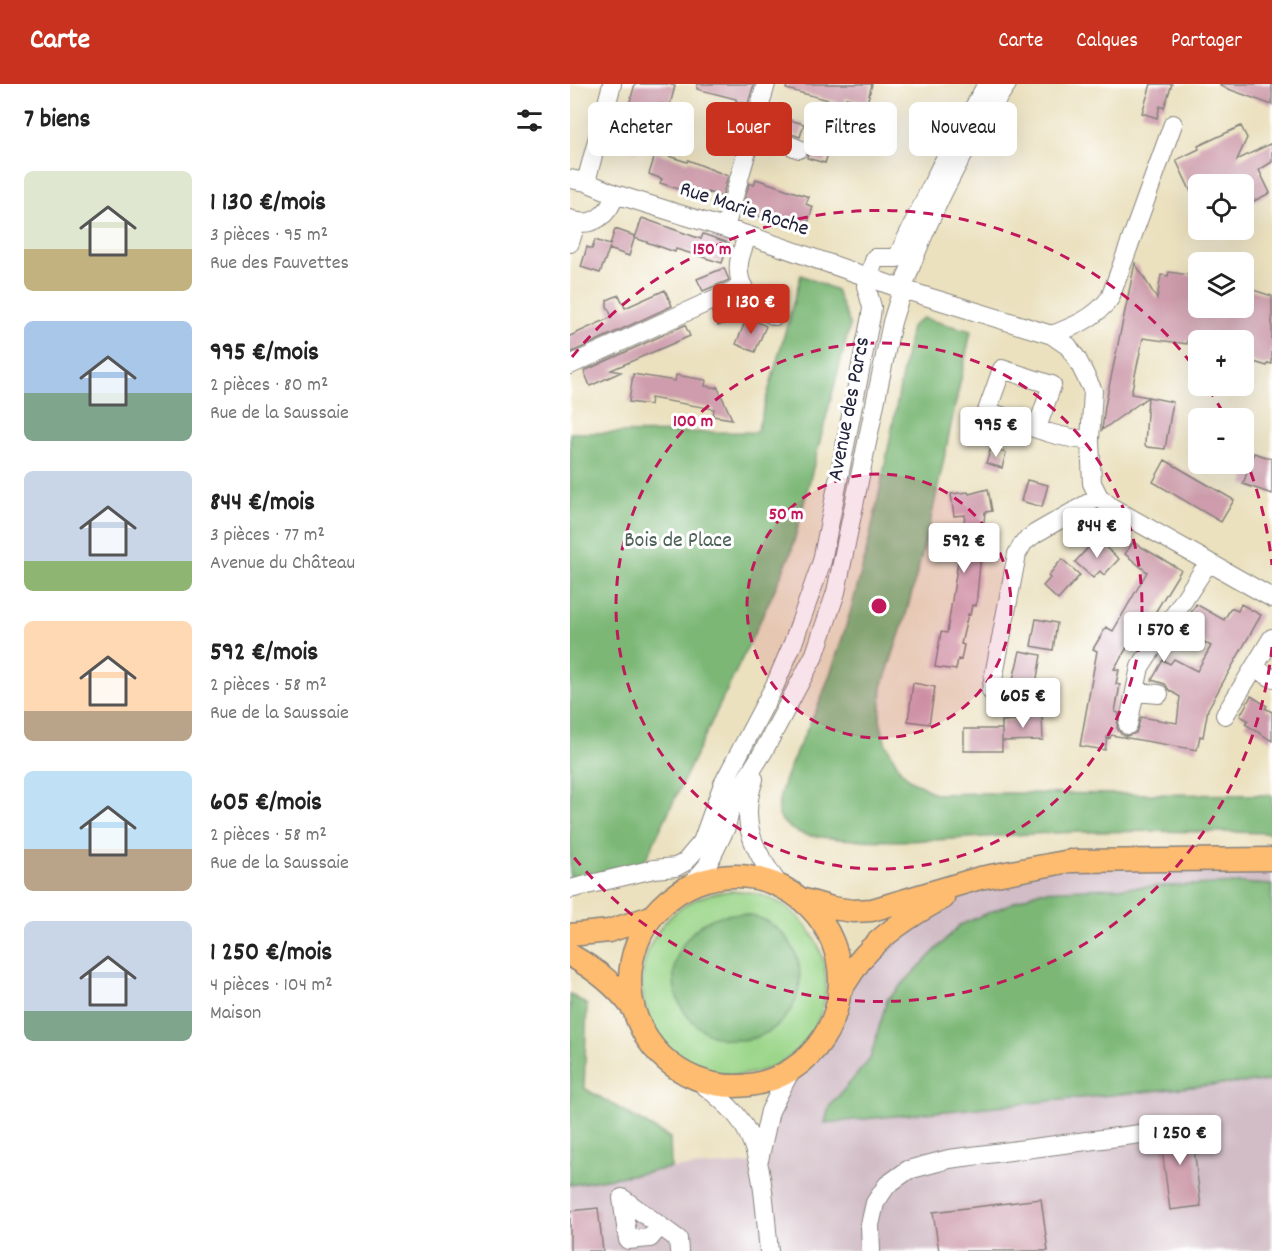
<!DOCTYPE html>
<html lang="fr">
<meta charset="utf-8">
<style>
:root{--surface:#fff;--page:#f2f2f2;--text:#222;--muted:#767676;--accent:#c8321e}
body{margin:0;font-family:Dekko,sans-serif;background:var(--page);color:var(--text);height:100vh;display:flex;flex-direction:column;font-size:22px;white-space:nowrap}
*{box-sizing:border-box;margin:0}
p{font-size:20px;color:var(--muted)}
.icon{flex:none;width:33px;height:33px;fill:none;stroke:currentColor;stroke-width:2;stroke-linecap:round;stroke-linejoin:round}
.map{position:relative;flex:1;overflow:hidden}
.side{display:flex;flex-direction:column;background:var(--surface);width:570px}
.side>*{flex:none}
.banner{position:absolute;left:18px;top:18px;width:570px;height:54px;display:flex;gap:12px}
.tools{position:absolute;left:618px;top:90px;display:grid;gap:12px}
.tools a{display:grid;place-items:center;width:66px;height:66px;border-radius:9px;background:var(--surface);box-shadow:0 6px 24px #0002;font-size:30px}
.price{position:absolute;translate:-50% -51px;padding:0 14px;border-radius:6px;background:#fff;color:#222;font-size:20px;line-height:39px;filter:drop-shadow(0 2px 3px #0008)}
.price::after{content:'';position:absolute;left:50%;top:36px;width:18px;height:14px;margin-left:-9px;background:inherit;clip-path:polygon(0 0,100% 0,50% 100%)}
.price.selected{background:var(--accent);color:#fff}
ul{padding:0;list-style:none}
li{display:flex;align-items:center;gap:18px;height:150px;padding:0 24px}
li span{display:grid;place-items:center;flex:none;width:168px;height:120px;border-radius:9px;color:#555}
li>.icon{margin-inline-start:auto}
span .icon{width:72px;height:72px;fill:#fffc;stroke-width:1}
li b{font-size:26px}
h2{display:flex;justify-content:space-between;align-items:center;height:72px;padding:0 24px;font-size:26px}
.pill{padding:0 21px;border-radius:9px;background:var(--surface);box-shadow:0 6px 24px #0002;font-size:21px;line-height:54px}
.pill.selected{background:var(--accent);color:#fff}
header{display:flex;align-items:center;gap:36px;box-sizing:border-box;height:84px;padding:0 30px;background:var(--accent);color:#fff}
header strong{font-size:28px}
nav{display:flex;gap:33px;margin-inline-start:auto;font-size:21px}
main{display:flex;flex:1;min-height:0}
.map>svg:first-child{display:block}
.industrial{fill:#d2bdc6}
.green{fill:#9bd68a;stroke:#5e7c62;stroke-width:1.5}
.forest{fill:#7cb776;stroke:#4f6c58;stroke-width:1.5}
.building{fill:#ce9cac}
.lines{fill:none;stroke-linecap:round;stroke-linejoin:round}
.minor-casing{stroke:#86827d;stroke-width:20}
.major-casing{stroke:#86827d;stroke-width:25}
.minor{stroke:#fff;stroke-width:18}
.major{stroke:#febc70;stroke-width:22}
.ring{fill:none;stroke:#c2185b;stroke-width:3;stroke-dasharray:10 8}
.labels{text-anchor:middle;dominant-baseline:central;stroke-width:6;stroke-linejoin:round;paint-order:stroke}
.street-label{font-size:22px;fill:#22223b;stroke:#fff}
.park-label{font-size:22px;fill:#4c6157;stroke:#fff}
.centre{fill:#c2185b;stroke:#fff;stroke-width:3}
.ring-label{font-size:18px;text-anchor:middle;font-weight:bold;fill:#c2185b;stroke:#fff;stroke-width:6;stroke-linejoin:round;paint-order:stroke}
</style>
<header>
<strong>Carte</strong>
<nav><a>Carte</a><a>Calques</a><a>Partager</a></nav>
</header>
<main>
<section class="side">
<h2>7 biens<svg class="icon" aria-label="filters" viewBox="0 0 24 24"><path d="M4 7h16M4 17h16"/><circle cx="9" cy="7" r="2"/><circle cx="15" cy="17" r="2"/></svg></h2>
<ul>
<li><span style="background:linear-gradient(#dfe7d0 65%,#c2b280 0)"><svg class="icon" aria-label="home" viewBox="0 0 24 24"><path d="M3 11l9-7 9 7M6 9v11h12V9"/></svg></span><div><b>1 130 €/mois</b><p>3 pièces · 95 m²</p><p>Rue des Fauvettes</p></div></li>
<li><span style="background:linear-gradient(#a9c7e8 60%,#7fa58c 0)"><svg class="icon" aria-label="home" viewBox="0 0 24 24"><path d="M3 11l9-7 9 7M6 9v11h12V9"/></svg></span><div><b>995 €/mois</b><p>2 pièces · 80 m²</p><p>Rue de la Saussaie</p></div></li>
<li><span style="background:linear-gradient(#c9d6e8 75%,#8fb573 0)"><svg class="icon" aria-label="home" viewBox="0 0 24 24"><path d="M3 11l9-7 9 7M6 9v11h12V9"/></svg></span><div><b>844 €/mois</b><p>3 pièces · 77 m²</p><p>Avenue du Château</p></div></li>
<li><span style="background:linear-gradient(#ffd9b3 75%,#b9a48a 0)"><svg class="icon" aria-label="home" viewBox="0 0 24 24"><path d="M3 11l9-7 9 7M6 9v11h12V9"/></svg></span><div><b>592 €/mois</b><p>2 pièces · 58 m²</p><p>Rue de la Saussaie</p></div></li>
<li><span style="background:linear-gradient(#bfe0f5 65%,#b9a48a 0)"><svg class="icon" aria-label="home" viewBox="0 0 24 24"><path d="M3 11l9-7 9 7M6 9v11h12V9"/></svg></span><div><b>605 €/mois</b><p>2 pièces · 58 m²</p><p>Rue de la Saussaie</p></div></li>
<li><span style="background:linear-gradient(#c9d6e8 75%,#7fa58c 0)"><svg class="icon" aria-label="home" viewBox="0 0 24 24"><path d="M3 11l9-7 9 7M6 9v11h12V9"/></svg></span><div><b>1 250 €/mois</b><p>4 pièces · 104 m²</p><p>Maison</p></div></li>
</ul>
</section>
<div class="map">
<svg width="702" height="1167" viewBox="0 0 702 1167">
<rect width="100%" height="100%" fill="#fff"/>
<filter id="ink" filterUnits="userSpaceOnUse"><feTurbulence type="fractalNoise" baseFrequency=".0167" numOctaves="2"/><feDisplacementMap in="SourceGraphic" scale="12" xChannelSelector="R" yChannelSelector="G"/><feConvolveMatrix kernelMatrix="1 2 1 2 8 2 1 2 1" color-interpolation-filters="sRGB"/></filter>
<filter id="wash" filterUnits="userSpaceOnUse"><feTurbulence type="fractalNoise" baseFrequency=".008" numOctaves="4" result="noise"/><feDisplacementMap in="SourceGraphic" scale="24" xChannelSelector="R" yChannelSelector="G"/><feGaussianBlur stdDeviation="1.35" result="paint"/><feColorMatrix in="noise" values="0 0 0 0 0 0 0 0 0 0 0 0 0 0 0 0 0 1.4 0 .05"/><feComposite in="paint" operator="in"/></filter>
<g filter="url(#wash)">
<rect width="100%" height="100%" fill="#ebe1bf"/>
<!-- industrial -->
<path class="industrial" d="M702,777V1167H0V1101L101,1084L188,1079L222,988L243,970L255,955L266,929L271,909L306,862L410,796L501,779Z"/>
<!-- green -->
<path class="green" d="M72 899a92 92 0 1 1 184 0a92 92 0 1 1-184 0Z"/>
<!-- forest -->
<path class="forest" d="M231,191L266,206L280,241L221,469L193,531L71,785L0,797V349L187,348Z
M352,234L401,247L360,440L335,534L312,603L310,635L315,658L330,685L339,695L365,710L421,709L702,711V749C628,747 553,746 479,749C403,753 326,762 251,753C235,752 220,748 211,735C198,715 239,644 248,622C297,501 317,370 341,243Z
M670,799L702,801V997L652,1000L255,1039L259,1023L300,975L317,916L390,841L470,807Z
M104 893a63 63 0 1 1 126 0a63 63 0 1 1-126 0Z
M0,910L17,921L14,1004L100,1054L101,1084L0,1101Z"/>
<g id="blocks">
<!-- building -->
<path class="building" d="M65,0H97L105,2L100,21L89,20L87,28L77,25L66,67L43,61L48,41L53,42Z
M127,0H184L178,20L166,17V15L127,5Z
M217,0H302L297,19L276,14L274,20L216,5Z
M581,0H602L594,24L590,22L587,34L572,29Z
M650,0H702V21L650,2Z
M206,32L234,40L230,53L202,43Z
M671,42L677,54L667,76L702,59V78L689,86L700,109L674,122V100H628V123L606,76L629,65L628,62Z
M242,58L260,63L255,79L237,74Z
M86,68L117,78L118,76L158,92L152,113L138,108L136,114L90,99L92,95L79,90Z
M186,95L239,113L236,120L243,123L237,142L225,138L223,143L188,132L189,126L174,120L179,99L184,101Z
M72,134L131,155L133,150L159,159L152,179L106,165L105,168L65,154Z
M45,145L65,152L59,172L39,165L40,163L30,189L11,183L17,163L22,165L25,156L40,161Z
M565,179L587,215L591,191L598,192L599,188L627,192L626,196L628,197V224H674V203L702,212V280L698,279L697,282L674,275V256H628V258L617,257V260L573,254L561,310L578,313L532,346L535,322Z
M154,184L159,196L133,207L127,195Z
M95,206L102,222L0,269V252L42,233L37,222V216L49,211L55,224Z
M168,217L173,231L148,242L142,228Z
M177,233L196,242L185,268L166,260Z
M115,241L120,252L41,286L51,288L20,302L14,287Z
M63,290L105,297L106,291L136,296L135,302L147,304V302L162,335L143,332L144,325L81,314L80,321L59,318Z
M578,313L603,318L595,365L577,363L575,361Z
M421,364L436,369L432,384L416,379Z
M684,369L702,375V410L673,400Z
M595,376L664,416L651,438L583,398Z
M457,396L478,401L472,423L451,417Z
M418,405L422,427L415,428L406,522L402,521L400,531L398,530L391,560L394,561L391,576L388,575L386,586L365,583L371,548L377,549L395,431L384,432L381,410L398,408L399,410Z
M526,455L549,475L534,491L530,487L523,494L505,478Z
M563,458L611,486L569,555L564,552L544,585L549,586L546,600L550,601L545,628L549,629L547,644L551,650L556,652L566,649L571,633L607,639L610,613L599,606L595,600L582,596L593,576L600,580L604,575L627,587L641,562L619,549L623,543L615,539L626,520L654,536L661,524L668,527L671,520L691,531L638,625L633,653L630,652L627,666L541,651L540,654L537,653L535,666L510,662L527,567L523,565L536,543L543,547L577,488L555,470Z
M492,475L510,491L488,516L473,502L480,494L478,492Z
M466,535L487,539L483,566L461,562Z
M450,567L471,571L464,612L440,608Z
M343,599L365,603L359,640L338,637Z
M681,612L697,622L695,624L702,628V657L675,640L678,636L670,632Z
M456,632H472L473,656L432,657V637L456,635Z
M394,645H432V667H394Z
M621,1039L631,1122L600,1126L589,1042Z
M471,1115L478,1167H369L363,1128Z
M28,1124L33,1167H0V1127Z"/>
</g>
</g>
<g filter="url(#ink)">
<use href="#blocks" fill-opacity="0" stroke="#86827d" stroke-width="1.5"/>
<g class="lines">
<defs>
<path id="minor" d="M181,56L202,54L229,65
M0,95L16,98L45,110L177,151L332,205L482,251L498,262L507,275L523,307L520,356L522,399L529,413L541,423L702,514
M16,98L42,0
M0,135C21,146 40,130 45,110
M155,144L196,0
M177,151C175,160 170,170 169,179C166,204 184,223 205,232
M0,159L6,139
M482,251C505,242 525,234 540,214L603,40
M0,281L173,202
M467,344L482,301L432,285L417,327C450,338 485,355 520,356
M684,584L702,594
M421,607L447,470L454,458L466,449L529,413
M565,608L589,610
M655,631L702,554
M558,641L570,583L638,479
M184,695C169,739 183,765 209,801
M122,800L137,782L156,743L161,723L168,708L193,668L245,570L266,508L322,238C348,151 385,75 437,0
M0,805L84,785L106,783L115,778L132,758L153,700L205,601L223,559L252,477L301,232L302,223L296,202L305,174H327L370,84L417,0
M129,997C142,1008 157,1019 167,1032C195,1066 194,1125 199,1167
M189,1076L200,1027L221,986
M90,1142L80,1154L58,1156L52,1114L108,1155L109,1167
M301,1167L300,1141L305,1119L317,1101L338,1086L379,1075L578,1049"/>
<path id="major" d="M60 897a105 105 0 1 1 210 0a105 105 0 1 1-210 0Z
M231,815L262,824L283,827L302,826L410,794L500,777L702,775
M0,851L39,847L81,833
M0,871C25,885 45,900 62,923
M269,908C277,897 284,884 293,873C315,848 344,829 373,814"/>
</defs>
<!-- minor casing -->
<use href="#minor" class="minor-casing"/>
<!-- major casing -->
<use href="#major" class="major-casing"/>
<!-- minor -->
<use href="#minor" class="minor"/>
<!-- major -->
<use href="#major" class="major"/>
</g>
</g>
<!-- distance rings -->
<circle cx="309" cy="522" r="132" fill="#c2185b" fill-opacity=".12"/>
<g class="ring">
<circle cx="309" cy="522" r="132"/>
<circle cx="309" cy="522" r="263"/>
<path d="M702 563A395 395 0 0 1 2 771M2 273A395 395 0 0 1 627 287M638 304A395 395 0 0 1 656 334M674 371A395 395 0 0 1 702 481"/>
</g>
<g class="labels">
<!-- street labels -->
<g class="street-label">
<text transform="translate(174 126) rotate(18)">Rue Marie Roche</text>
<text transform="translate(280 325) rotate(-79)">Avenue des Parcs</text>
</g>
<!-- park labels -->
<g class="park-label">
<text x="108" y="457">Bois de Place</text>
</g>
</g>
<circle cx="309" cy="522" r="9" class="centre"/>
<g class="ring-label">
<text x="142" y="170">150 m</text>
<text x="123" y="342">100 m</text>
<text x="216" y="435">50 m</text>
</g>
</svg>
<div class="tools">
<a><svg class="icon" aria-label="locate" viewBox="0 0 24 24"><circle cx="12" cy="12" r="6"/><path d="M12 2v4M12 18v4M2 12h4M18 12h4"/></svg></a>
<a><svg class="icon" aria-label="layers" viewBox="0 0 24 24"><path d="M12 4l9 5-9 5-9-5zM3 14l9 5 9-5"/></svg></a>
<a>+</a>
<a>−</a>
</div>
<b class="price selected" style="left:181px;top:251px">1 130 €</b>
<b class="price" style="left:426px;top:374px">995 €</b>
<b class="price" style="left:527px;top:475px">844 €</b>
<b class="price" style="left:394px;top:490px">592 €</b>
<b class="price" style="left:594px;top:579px">1 570 €</b>
<b class="price" style="left:453px;top:645px">605 €</b>
<b class="price" style="left:610px;top:1082px">1 250 €</b>
<div class="banner">
<a class="pill">Acheter</a>
<a class="pill selected">Louer</a>
<a class="pill">Filtres</a>
<a class="pill">Nouveau</a>
</div>
</div>
</main>
